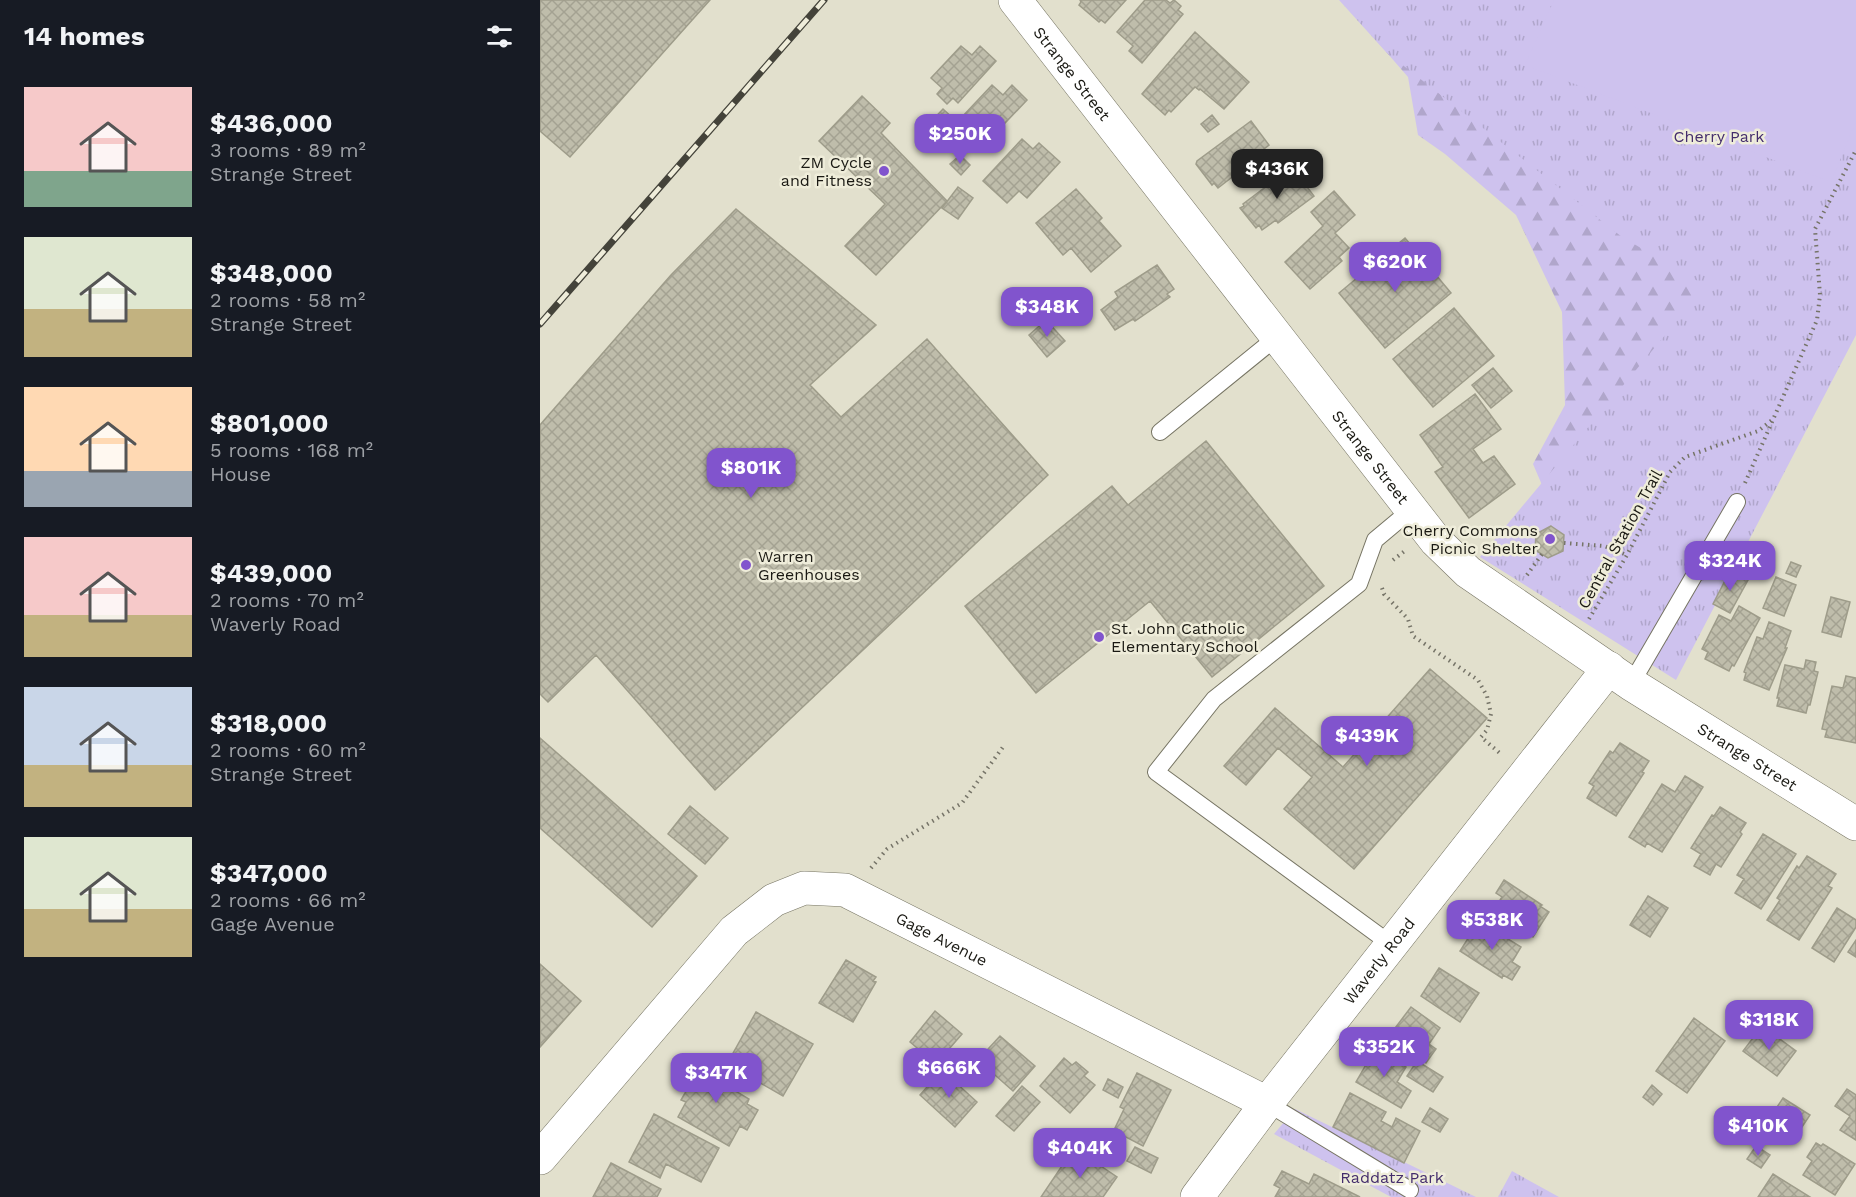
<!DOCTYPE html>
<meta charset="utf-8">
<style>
:root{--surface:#171b24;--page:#20242c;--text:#f1f3f6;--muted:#9ea1a6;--accent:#8154cd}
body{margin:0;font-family:"Work Sans",sans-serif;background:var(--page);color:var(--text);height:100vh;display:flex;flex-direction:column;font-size:22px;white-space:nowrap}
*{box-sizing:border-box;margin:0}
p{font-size:20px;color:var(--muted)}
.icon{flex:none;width:33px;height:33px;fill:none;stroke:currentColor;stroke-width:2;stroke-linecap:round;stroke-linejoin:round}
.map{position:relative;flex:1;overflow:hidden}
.sheet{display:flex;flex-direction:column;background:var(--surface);width:540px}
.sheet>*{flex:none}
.price{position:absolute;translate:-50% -51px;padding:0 14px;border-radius:12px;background:var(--accent);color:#fff;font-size:20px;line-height:39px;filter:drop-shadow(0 2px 3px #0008)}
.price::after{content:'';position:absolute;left:50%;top:36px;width:18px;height:14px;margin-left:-9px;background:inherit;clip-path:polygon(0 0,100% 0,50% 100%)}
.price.selected{background:#222;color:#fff}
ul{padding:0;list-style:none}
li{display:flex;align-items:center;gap:18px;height:150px;padding:0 24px}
li span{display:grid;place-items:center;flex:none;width:168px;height:120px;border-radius:0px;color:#555}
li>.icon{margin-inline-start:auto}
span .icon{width:72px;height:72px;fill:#fffc;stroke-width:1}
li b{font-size:26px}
h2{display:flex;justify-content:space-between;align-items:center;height:72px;padding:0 24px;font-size:26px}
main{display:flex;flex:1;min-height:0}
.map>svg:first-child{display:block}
.forest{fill:url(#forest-firs)}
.park{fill:url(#park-tufts)}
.garden{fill:#cec2ee}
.building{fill:url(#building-cross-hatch);stroke:#9e9c8a;stroke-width:1.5}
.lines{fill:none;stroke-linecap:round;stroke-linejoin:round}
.lane-casing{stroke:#767463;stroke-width:18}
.street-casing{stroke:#767463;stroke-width:34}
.path{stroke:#767468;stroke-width:4;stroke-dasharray:1.5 4.5;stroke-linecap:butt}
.lane{stroke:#fff;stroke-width:16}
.street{stroke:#fff;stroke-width:33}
.rail-casing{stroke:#44433a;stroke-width:7}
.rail{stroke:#efedda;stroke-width:4.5;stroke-dasharray:14;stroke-linecap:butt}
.poi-dot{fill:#8154cd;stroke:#efedda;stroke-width:2}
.labels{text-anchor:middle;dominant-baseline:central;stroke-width:5;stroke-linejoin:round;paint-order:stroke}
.street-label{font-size:16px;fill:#1a1913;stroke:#efedda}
.park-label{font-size:16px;fill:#442d6c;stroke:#efedda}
.poi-label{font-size:16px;fill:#1a1913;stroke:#efedda;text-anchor:end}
</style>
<main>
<section class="sheet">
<h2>14 homes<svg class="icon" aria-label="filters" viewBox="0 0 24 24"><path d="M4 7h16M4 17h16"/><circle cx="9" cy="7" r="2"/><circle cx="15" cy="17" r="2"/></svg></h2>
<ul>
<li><span style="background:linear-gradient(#f6c9c9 70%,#7fa58c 0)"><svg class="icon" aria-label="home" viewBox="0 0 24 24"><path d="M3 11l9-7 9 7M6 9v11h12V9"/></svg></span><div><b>$436,000</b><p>3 rooms · 89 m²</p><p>Strange Street</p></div></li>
<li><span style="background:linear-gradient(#dfe7d0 60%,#c2b280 0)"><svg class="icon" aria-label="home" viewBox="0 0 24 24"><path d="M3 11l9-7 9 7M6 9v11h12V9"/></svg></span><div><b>$348,000</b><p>2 rooms · 58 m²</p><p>Strange Street</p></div></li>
<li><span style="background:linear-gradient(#ffd9b3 70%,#9aa5b1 0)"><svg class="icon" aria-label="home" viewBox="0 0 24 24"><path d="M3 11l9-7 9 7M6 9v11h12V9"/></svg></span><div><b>$801,000</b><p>5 rooms · 168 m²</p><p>House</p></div></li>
<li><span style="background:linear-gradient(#f6c9c9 65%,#c2b280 0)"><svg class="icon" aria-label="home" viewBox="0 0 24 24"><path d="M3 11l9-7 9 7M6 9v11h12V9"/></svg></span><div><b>$439,000</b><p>2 rooms · 70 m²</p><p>Waverly Road</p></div></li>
<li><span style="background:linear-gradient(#c9d6e8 65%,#c2b280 0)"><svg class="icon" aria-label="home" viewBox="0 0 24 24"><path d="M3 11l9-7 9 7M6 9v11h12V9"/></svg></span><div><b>$318,000</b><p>2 rooms · 60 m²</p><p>Strange Street</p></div></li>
<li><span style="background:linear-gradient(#dfe7d0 60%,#c2b280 0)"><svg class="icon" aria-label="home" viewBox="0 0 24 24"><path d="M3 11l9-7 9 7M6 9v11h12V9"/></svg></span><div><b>$347,000</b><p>2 rooms · 66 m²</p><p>Gage Avenue</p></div></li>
</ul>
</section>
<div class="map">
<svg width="1316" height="1197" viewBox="0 0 1316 1197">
<defs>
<pattern id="forest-firs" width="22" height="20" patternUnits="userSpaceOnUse" patternTransform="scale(1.5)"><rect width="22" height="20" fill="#cec2ee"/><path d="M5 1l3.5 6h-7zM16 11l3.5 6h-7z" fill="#b0a6cb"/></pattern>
<pattern id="park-tufts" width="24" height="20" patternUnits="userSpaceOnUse" patternTransform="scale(1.5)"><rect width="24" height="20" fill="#cec2ee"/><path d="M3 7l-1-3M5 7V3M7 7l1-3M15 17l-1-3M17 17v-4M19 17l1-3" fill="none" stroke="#b0a6cb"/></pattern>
<pattern id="building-cross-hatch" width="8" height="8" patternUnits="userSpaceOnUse" patternTransform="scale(1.5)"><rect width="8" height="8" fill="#bfbdab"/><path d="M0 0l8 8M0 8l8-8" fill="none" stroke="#a4a292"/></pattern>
</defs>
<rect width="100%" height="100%" fill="#e2e0cd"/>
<!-- forest -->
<path class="forest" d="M801,0L1218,289L1008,499L993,464L1025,405L1022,312L976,215L905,154L878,135L868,77Z"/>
<!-- park -->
<path class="park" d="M799,0H1316V335L1136,680L940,557L1166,286L1082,237L846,52Z
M755,1109L936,1197H851L734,1134Z
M972,1171L1019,1197H958Z"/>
<!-- garden -->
<path class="garden" d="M1014,0H1316V121L1291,182L985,65Z"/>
<!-- building -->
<path class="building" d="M0,0H170L30,157L0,131Z
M540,0H586L565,23L561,20L559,22L539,5L541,2Z
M605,0H626L630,3L634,0L641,6L638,10L643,14L602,63L589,51L593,46L577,32Z
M655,32L709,82L684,109L660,89L659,90L655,87L631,112L629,110L625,115L602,94Z
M421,46L432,55L440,46L456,61L418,103L413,98L407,104L397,94L402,88L391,78Z
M452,85L463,95L472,85L487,100L448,141L444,138L436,146L424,134L432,126L422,117Z
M322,96L350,123L341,133L407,201L336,275L305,246L345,204L279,141Z
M403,109L415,120L393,143L381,132Z
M672,115L679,124L668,132L661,124Z
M711,121L729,145L711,159L713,161L678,188L674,183L672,185L656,164L657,161Z
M482,139L493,149L499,143L520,162L487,198L479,191L467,203L443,181Z
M420,155L430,165L421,175L410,164Z
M752,167L774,196L738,223L736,220L722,230L719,225L716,228L700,208L704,206L703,204Z
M418,187L433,198L418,219L402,208Z
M536,189L562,218L559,221L581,246L551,272L531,248L523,255L496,223Z
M794,191L815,215L795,233L809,248L799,257L802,261L770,289L745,262L783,226L771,212Z
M196,209L336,325L270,385L301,417L387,339L508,475L175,790L56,655L8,702L0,694V425L131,275Z
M865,238L911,293L845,348L799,293Z
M617,265L634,289L627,294L630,297L595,321L593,319L575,330L561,310L578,297L575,292Z
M914,308L954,356L893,407L853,359Z
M506,320L525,341L507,357L489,335Z
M953,368L972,391L951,408L932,385Z
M935,394L961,429L933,449L943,463L954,456L975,484L929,518L895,472L903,467L880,435Z
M666,441L784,586L672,677L610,601L496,693L425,606L572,486L588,505Z
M1011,526L1024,535L1023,551L1008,558L995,550L996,534Z
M1251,562L1261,566L1256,577L1246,573Z
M1190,571L1208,580L1190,613L1173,604Z
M1236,577L1256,585L1244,616L1223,608Z
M1291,597L1310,602L1301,637L1282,632Z
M1199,606L1220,618L1194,666L1192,665L1189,671L1165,659L1168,652L1162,649L1179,615L1191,621Z
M1229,622L1251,631L1245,648H1247L1229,690L1204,680L1206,673L1204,672L1217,637L1223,639Z
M1266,660L1276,662L1274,671L1278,672L1270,705H1268L1266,713L1237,706L1239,698H1237L1245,665L1264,669Z
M890,669L947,718L814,869L744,809L772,777L738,748L706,785L684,766L735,708L803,767Z
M1306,676L1316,678V743L1285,737L1287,730L1282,729L1292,686L1303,688Z
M0,738L157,876L112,927L0,828Z
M1080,743L1109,761L1102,772L1104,773L1076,816L1047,798L1054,786L1049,783L1070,751L1073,753Z
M1145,776L1163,787L1122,852L1107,843L1105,847L1089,837L1122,784L1135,792Z
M150,806L188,838L165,864L128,834Z
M1180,807L1206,823L1200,832L1202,834L1181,867L1176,864L1170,875L1154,866L1161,854L1151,848L1172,815L1174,816Z
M1223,834L1256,854L1221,909L1195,893L1204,879L1197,875Z
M1267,856L1296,874L1288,886L1292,888L1259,940L1227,920L1240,900L1237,898L1257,866L1259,868Z
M964,880L1002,905L1000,906L1009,912L993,937L984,931L983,933L952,913L962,897L956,893Z
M1108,896L1128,908L1110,937L1090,925Z
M1297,908L1316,920V927L1294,962L1272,948Z
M939,921L981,947L972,962L980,967L972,980L963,975L962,978L920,951Z
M1316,940V957L1308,952Z
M306,960L336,977L333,981L336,982L313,1022L279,1003Z
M0,964L41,1001L0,1047Z
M899,968L939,993L920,1022L881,996Z
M871,1007L900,1028L889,1044L896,1049L886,1063L849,1036Z
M395,1011L422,1034L396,1064L370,1042Z
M216,1012L273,1044L243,1096L187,1064Z
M1154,1018L1185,1041L1147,1093L1116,1071Z
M1222,1026L1256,1051L1237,1076L1203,1051Z
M460,1036L495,1066L473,1091L438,1060Z
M835,1049L866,1067L857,1082L871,1091L861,1108L816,1082Z
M524,1058L532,1065L536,1062L548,1072L544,1076L555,1085L530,1113L500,1086Z
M165,1059L199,1078L192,1089L209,1099L207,1104L218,1110L207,1130L200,1126L189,1146L138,1117L146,1102L141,1100Z
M877,1061L903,1077L893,1092L867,1076Z
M402,1070L437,1102L415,1127L380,1095Z
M597,1073L631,1090L603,1146L580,1134L581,1131L575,1128L584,1109L580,1107Z
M568,1079L583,1087L578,1098L563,1090Z
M1112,1085L1122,1094L1113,1105L1103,1097Z
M482,1086L500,1102L474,1131L456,1116Z
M1307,1089L1316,1095V1140L1300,1130L1310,1116L1295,1106Z
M810,1093L846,1112L841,1121L852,1127L856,1118L880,1131L864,1163L793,1127Z
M1243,1098L1270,1115L1256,1136L1229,1119Z
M890,1108L908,1119L900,1132L882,1122Z
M114,1114L179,1148L161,1182L126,1164L120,1178L89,1162Z
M1276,1143L1281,1146L1283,1144L1315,1164L1295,1195L1263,1175L1272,1161L1267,1157Z
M1216,1146L1230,1155L1221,1168L1207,1159Z
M595,1147L618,1158L611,1173L587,1161Z
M534,1148L577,1177L563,1197H501Z
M71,1163L121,1189L117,1197H53Z
M742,1171L769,1184L774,1174L820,1197H735L740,1188L734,1185Z
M1233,1174L1270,1197H1218Z"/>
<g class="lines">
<defs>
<path id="lane" d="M620,432L737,337
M1091,684L1197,502
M852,945L616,772L674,699L819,584L835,540L872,509
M727,1103L870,1190"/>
<g id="street">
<path id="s1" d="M475,0L896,541L928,572L1091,684L1316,824"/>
<path id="s2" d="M0,1158L194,931L234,900L264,888L305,890L727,1103"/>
<path id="s3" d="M657,1197L727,1103L1069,668"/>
</g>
</defs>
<!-- lane casing -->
<use href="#lane" class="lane-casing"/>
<!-- street casing -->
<use href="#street" class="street-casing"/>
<!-- path -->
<path class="path" d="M1205,483L1277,320L1280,295L1275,229L1316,150
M1024,543L1064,546L1087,555
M853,560L866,550
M987,575L1002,554
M842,588L844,594L868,619L873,636L938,680L947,696L951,714L947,730L941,737L962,755
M1049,619L1087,555L1130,472L1145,457L1218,431L1232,420
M331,868L347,849L422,803L463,747"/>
<!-- lane -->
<use href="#lane" class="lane"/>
<!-- street -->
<use href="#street" class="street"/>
<defs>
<path id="rail" d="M0,324L284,0"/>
</defs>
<!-- rail casing -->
<use href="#rail" class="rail-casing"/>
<!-- rail -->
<use href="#rail" class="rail"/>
</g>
<!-- markers -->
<g class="poi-dot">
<circle cx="344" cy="171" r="6"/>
<circle cx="1010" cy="539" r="6"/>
<circle cx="206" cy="565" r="6"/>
<circle cx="559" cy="637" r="6"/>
</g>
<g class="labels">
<!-- street labels -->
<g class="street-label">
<text stroke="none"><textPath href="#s1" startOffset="93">Strange Street</textPath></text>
<text stroke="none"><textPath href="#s1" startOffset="579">Strange Street</textPath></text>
<text transform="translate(1080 539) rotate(-61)">Central Station Trail</text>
<text stroke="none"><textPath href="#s1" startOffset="1065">Strange Street</textPath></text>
<text stroke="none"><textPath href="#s2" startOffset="531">Gage Avenue</textPath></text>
<text stroke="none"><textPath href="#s3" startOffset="298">Waverly Road</textPath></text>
</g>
<!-- park labels -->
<g class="park-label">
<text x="1179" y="136">Cherry Park</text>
<text x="852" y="1177">Raddatz Park</text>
</g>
<!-- poi labels -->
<g class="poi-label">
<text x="332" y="162">ZM Cycle<tspan x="332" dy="18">and Fitness</tspan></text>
<text x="998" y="530">Cherry Commons<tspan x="998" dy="18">Picnic Shelter</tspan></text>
<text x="218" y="556" text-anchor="start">Warren<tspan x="218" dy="18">Greenhouses</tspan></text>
<text x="571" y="628" text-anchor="start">St. John Catholic<tspan x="571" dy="18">Elementary School</tspan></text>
</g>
</g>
</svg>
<b class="price" style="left:420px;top:165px">$250K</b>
<b class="price selected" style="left:737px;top:200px">$436K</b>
<b class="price" style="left:855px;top:293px">$620K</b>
<b class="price" style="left:507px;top:338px">$348K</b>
<b class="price" style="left:211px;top:499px">$801K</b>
<b class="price" style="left:1190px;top:592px">$324K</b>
<b class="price" style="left:827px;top:767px">$439K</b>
<b class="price" style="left:952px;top:951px">$538K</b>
<b class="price" style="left:1229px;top:1051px">$318K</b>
<b class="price" style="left:844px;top:1078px">$352K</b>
<b class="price" style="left:409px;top:1099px">$666K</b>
<b class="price" style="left:176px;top:1104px">$347K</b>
<b class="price" style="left:1218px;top:1157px">$410K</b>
<b class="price" style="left:540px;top:1179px">$404K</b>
</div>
</main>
